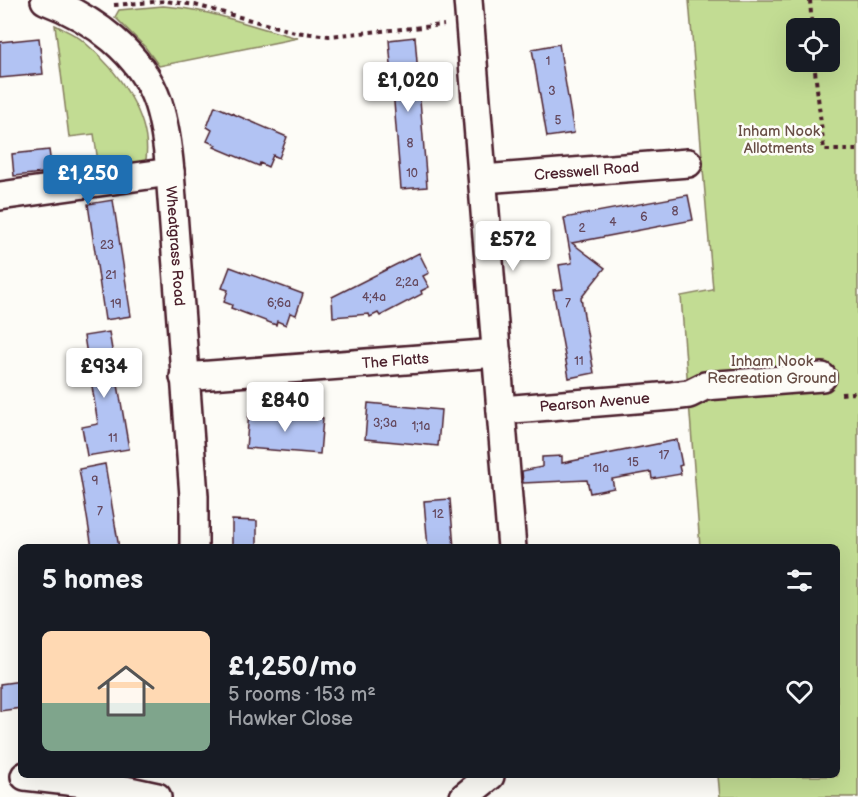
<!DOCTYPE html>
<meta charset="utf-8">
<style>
:root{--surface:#171b24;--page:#242831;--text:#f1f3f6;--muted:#9ea1a6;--accent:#1f6fb2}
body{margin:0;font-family:"Balsamiq Sans",sans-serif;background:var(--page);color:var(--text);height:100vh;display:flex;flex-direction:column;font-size:22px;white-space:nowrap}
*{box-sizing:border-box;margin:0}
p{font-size:20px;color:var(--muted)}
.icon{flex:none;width:33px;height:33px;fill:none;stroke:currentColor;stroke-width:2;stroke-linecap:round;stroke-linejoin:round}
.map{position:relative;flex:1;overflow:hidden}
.drawer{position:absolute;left:18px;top:544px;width:822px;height:234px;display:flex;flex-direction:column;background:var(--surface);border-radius:9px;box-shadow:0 6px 24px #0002}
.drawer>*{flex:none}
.fabs{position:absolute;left:786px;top:18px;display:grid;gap:12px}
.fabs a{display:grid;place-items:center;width:54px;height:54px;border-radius:9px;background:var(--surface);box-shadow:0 6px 24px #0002;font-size:30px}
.price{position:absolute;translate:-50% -51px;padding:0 14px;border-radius:6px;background:#fff;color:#222;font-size:20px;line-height:39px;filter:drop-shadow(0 2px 3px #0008)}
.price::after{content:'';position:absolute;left:50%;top:36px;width:18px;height:14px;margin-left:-9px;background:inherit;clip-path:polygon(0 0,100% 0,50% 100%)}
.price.selected{background:var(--accent);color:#fff}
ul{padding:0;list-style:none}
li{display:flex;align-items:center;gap:18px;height:150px;padding:0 24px}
li span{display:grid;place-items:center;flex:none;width:168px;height:120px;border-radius:9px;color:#555}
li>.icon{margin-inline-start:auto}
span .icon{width:72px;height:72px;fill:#fffc;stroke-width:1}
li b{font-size:26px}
h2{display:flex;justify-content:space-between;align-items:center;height:72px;padding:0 24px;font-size:26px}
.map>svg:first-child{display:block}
.green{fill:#c2dc93;stroke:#867e5f;stroke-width:1.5;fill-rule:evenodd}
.building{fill:#b2c3f3;stroke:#4a1f2b;stroke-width:1.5}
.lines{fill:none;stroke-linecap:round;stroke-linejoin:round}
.minor-casing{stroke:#4a1f2b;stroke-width:32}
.path{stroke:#4a1f2b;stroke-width:4;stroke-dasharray:4.5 4.5;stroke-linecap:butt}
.minor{stroke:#fdfcf7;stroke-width:27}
.labels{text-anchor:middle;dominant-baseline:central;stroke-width:5;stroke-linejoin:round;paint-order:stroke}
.number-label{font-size:12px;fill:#64485d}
.park-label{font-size:15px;fill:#684e45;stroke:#fdfcf7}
.street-label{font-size:15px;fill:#4a1f2b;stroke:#fdfcf7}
</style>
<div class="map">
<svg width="858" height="797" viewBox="0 0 858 797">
<rect width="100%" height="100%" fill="#fdfcf7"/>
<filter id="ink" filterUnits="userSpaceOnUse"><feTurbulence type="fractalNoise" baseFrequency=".0167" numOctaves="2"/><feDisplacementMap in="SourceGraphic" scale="12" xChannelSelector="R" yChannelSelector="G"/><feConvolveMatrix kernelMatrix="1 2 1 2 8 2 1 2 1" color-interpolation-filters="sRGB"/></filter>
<g filter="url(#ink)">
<!-- green -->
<path class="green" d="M689,0H858V797H720L718,776H837V548L700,547L681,296L713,290ZM796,28H830V62H796Z
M163,6C211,9 251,27 298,38L159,66L145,47L115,17L119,10Z
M55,25C64,30 75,34 83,41C117,69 155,119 145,165L99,169L94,134L69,137Z"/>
<!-- building -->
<path class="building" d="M415,37L427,187L401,189L389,40Z
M39,38L43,74L0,78V42Z
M559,44L574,133L547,137L532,49Z
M215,106L287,137L279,158L273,155L268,167L260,163L259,166L214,147L216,145L207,141L212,130L207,127Z
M49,150L52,172L14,176L12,154Z
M688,195L693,220L572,243L605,268L581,298L594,373L569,378L553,290L563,289L559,265L572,263L564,218Z
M113,200L131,316L105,320L88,204Z
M419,253L429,273L423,276L429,287L421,291L422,294L380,316L378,313L370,317L369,314L333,317L332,297Z
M230,267L303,294L296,315L290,313L286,325L277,321L276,325L231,308L232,305L224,302L228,290L222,288Z
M109,332L129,449L87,456L82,427L98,424L84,336Z
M368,403L441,410L438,446L365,439Z
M249,412L323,418L320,454L246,448Z
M677,440L682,465L679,466L681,474L652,479L651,472L612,479L614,488L590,493L587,480L523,483L522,471L542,467V457L562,456V463Z
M105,464L119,548H92L84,498L79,469Z
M450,499L454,548H428L424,501Z
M232,520L257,521V548H232Z
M21,681V708L0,711V684Z"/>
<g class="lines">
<defs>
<g id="minor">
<path id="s1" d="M45,0C93,18 141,53 158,103C165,125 168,149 170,172L194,496V548"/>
<path d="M468,0L512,548"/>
<path id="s2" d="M483,179L688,163"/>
<path d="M0,196L170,172"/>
<path id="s3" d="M184,377L497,353"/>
<path id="s4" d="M501,410L672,396L689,394L705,386L822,377"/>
<path d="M25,776L102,785L157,797"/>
<path d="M464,797L490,776"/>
</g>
</defs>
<!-- minor casing -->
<use href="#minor" class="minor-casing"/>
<!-- path -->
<path class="path" d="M810,0L812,28
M114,5L165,1L195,5L295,32L329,36L444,25
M814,62L824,150H858
M841,394L853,393L858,396"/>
<!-- minor -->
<use href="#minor" class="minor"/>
</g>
</g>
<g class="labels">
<!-- number labels -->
<g class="number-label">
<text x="548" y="61">1</text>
<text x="552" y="91">3</text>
<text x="558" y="120">5</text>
<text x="410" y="143">8</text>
<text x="412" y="173">10</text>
<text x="675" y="211">8</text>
<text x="644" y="217">6</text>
<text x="613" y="222">4</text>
<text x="582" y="228">2</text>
<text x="107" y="245">23</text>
<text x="111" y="275">21</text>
<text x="407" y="282">2;2a</text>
<text x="374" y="297">4;4a</text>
<text x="279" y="303">6;6a</text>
<text x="568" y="303">7</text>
<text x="116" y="304">19</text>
<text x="579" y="361">11</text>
<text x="385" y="423">3;3a</text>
<text x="421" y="426">1;1a</text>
<text x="113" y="438">11</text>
<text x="664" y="455">17</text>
<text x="633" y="462">15</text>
<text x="601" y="468">11a</text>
<text x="95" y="481">9</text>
<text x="100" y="511">7</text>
<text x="438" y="514">12</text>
</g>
<!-- park labels -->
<g class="park-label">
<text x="779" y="131">Inham Nook<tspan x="779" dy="17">Allotments</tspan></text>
<text x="772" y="361">Inham Nook<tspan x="772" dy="17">Recreation Ground</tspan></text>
</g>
<!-- street labels -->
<g class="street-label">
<text stroke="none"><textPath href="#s2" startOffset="104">Cresswell Road</textPath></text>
<text stroke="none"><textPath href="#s1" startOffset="302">Wheatgrass Road</textPath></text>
<text stroke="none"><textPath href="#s3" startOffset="212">The Flatts</textPath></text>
<text stroke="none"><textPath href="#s4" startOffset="94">Pearson Avenue</textPath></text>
</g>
</g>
</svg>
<div class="fabs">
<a><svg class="icon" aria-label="locate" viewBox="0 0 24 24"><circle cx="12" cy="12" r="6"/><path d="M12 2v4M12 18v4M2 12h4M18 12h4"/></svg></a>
</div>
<b class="price" style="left:408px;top:113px">£1,020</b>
<b class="price selected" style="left:88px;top:206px">£1,250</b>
<b class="price" style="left:513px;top:272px">£572</b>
<b class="price" style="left:104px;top:399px">£934</b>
<b class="price" style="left:285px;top:433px">£840</b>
<section class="drawer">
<h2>5 homes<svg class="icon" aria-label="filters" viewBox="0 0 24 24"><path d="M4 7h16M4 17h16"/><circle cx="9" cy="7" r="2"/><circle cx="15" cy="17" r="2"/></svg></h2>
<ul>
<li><span style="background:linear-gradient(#ffd9b3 60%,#7fa58c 0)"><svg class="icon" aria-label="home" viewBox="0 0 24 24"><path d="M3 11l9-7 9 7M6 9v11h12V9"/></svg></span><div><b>£1,250/mo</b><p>5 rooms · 153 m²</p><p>Hawker Close</p></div><svg class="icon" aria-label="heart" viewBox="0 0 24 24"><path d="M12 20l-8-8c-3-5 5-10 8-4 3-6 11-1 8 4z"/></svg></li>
</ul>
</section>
</div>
